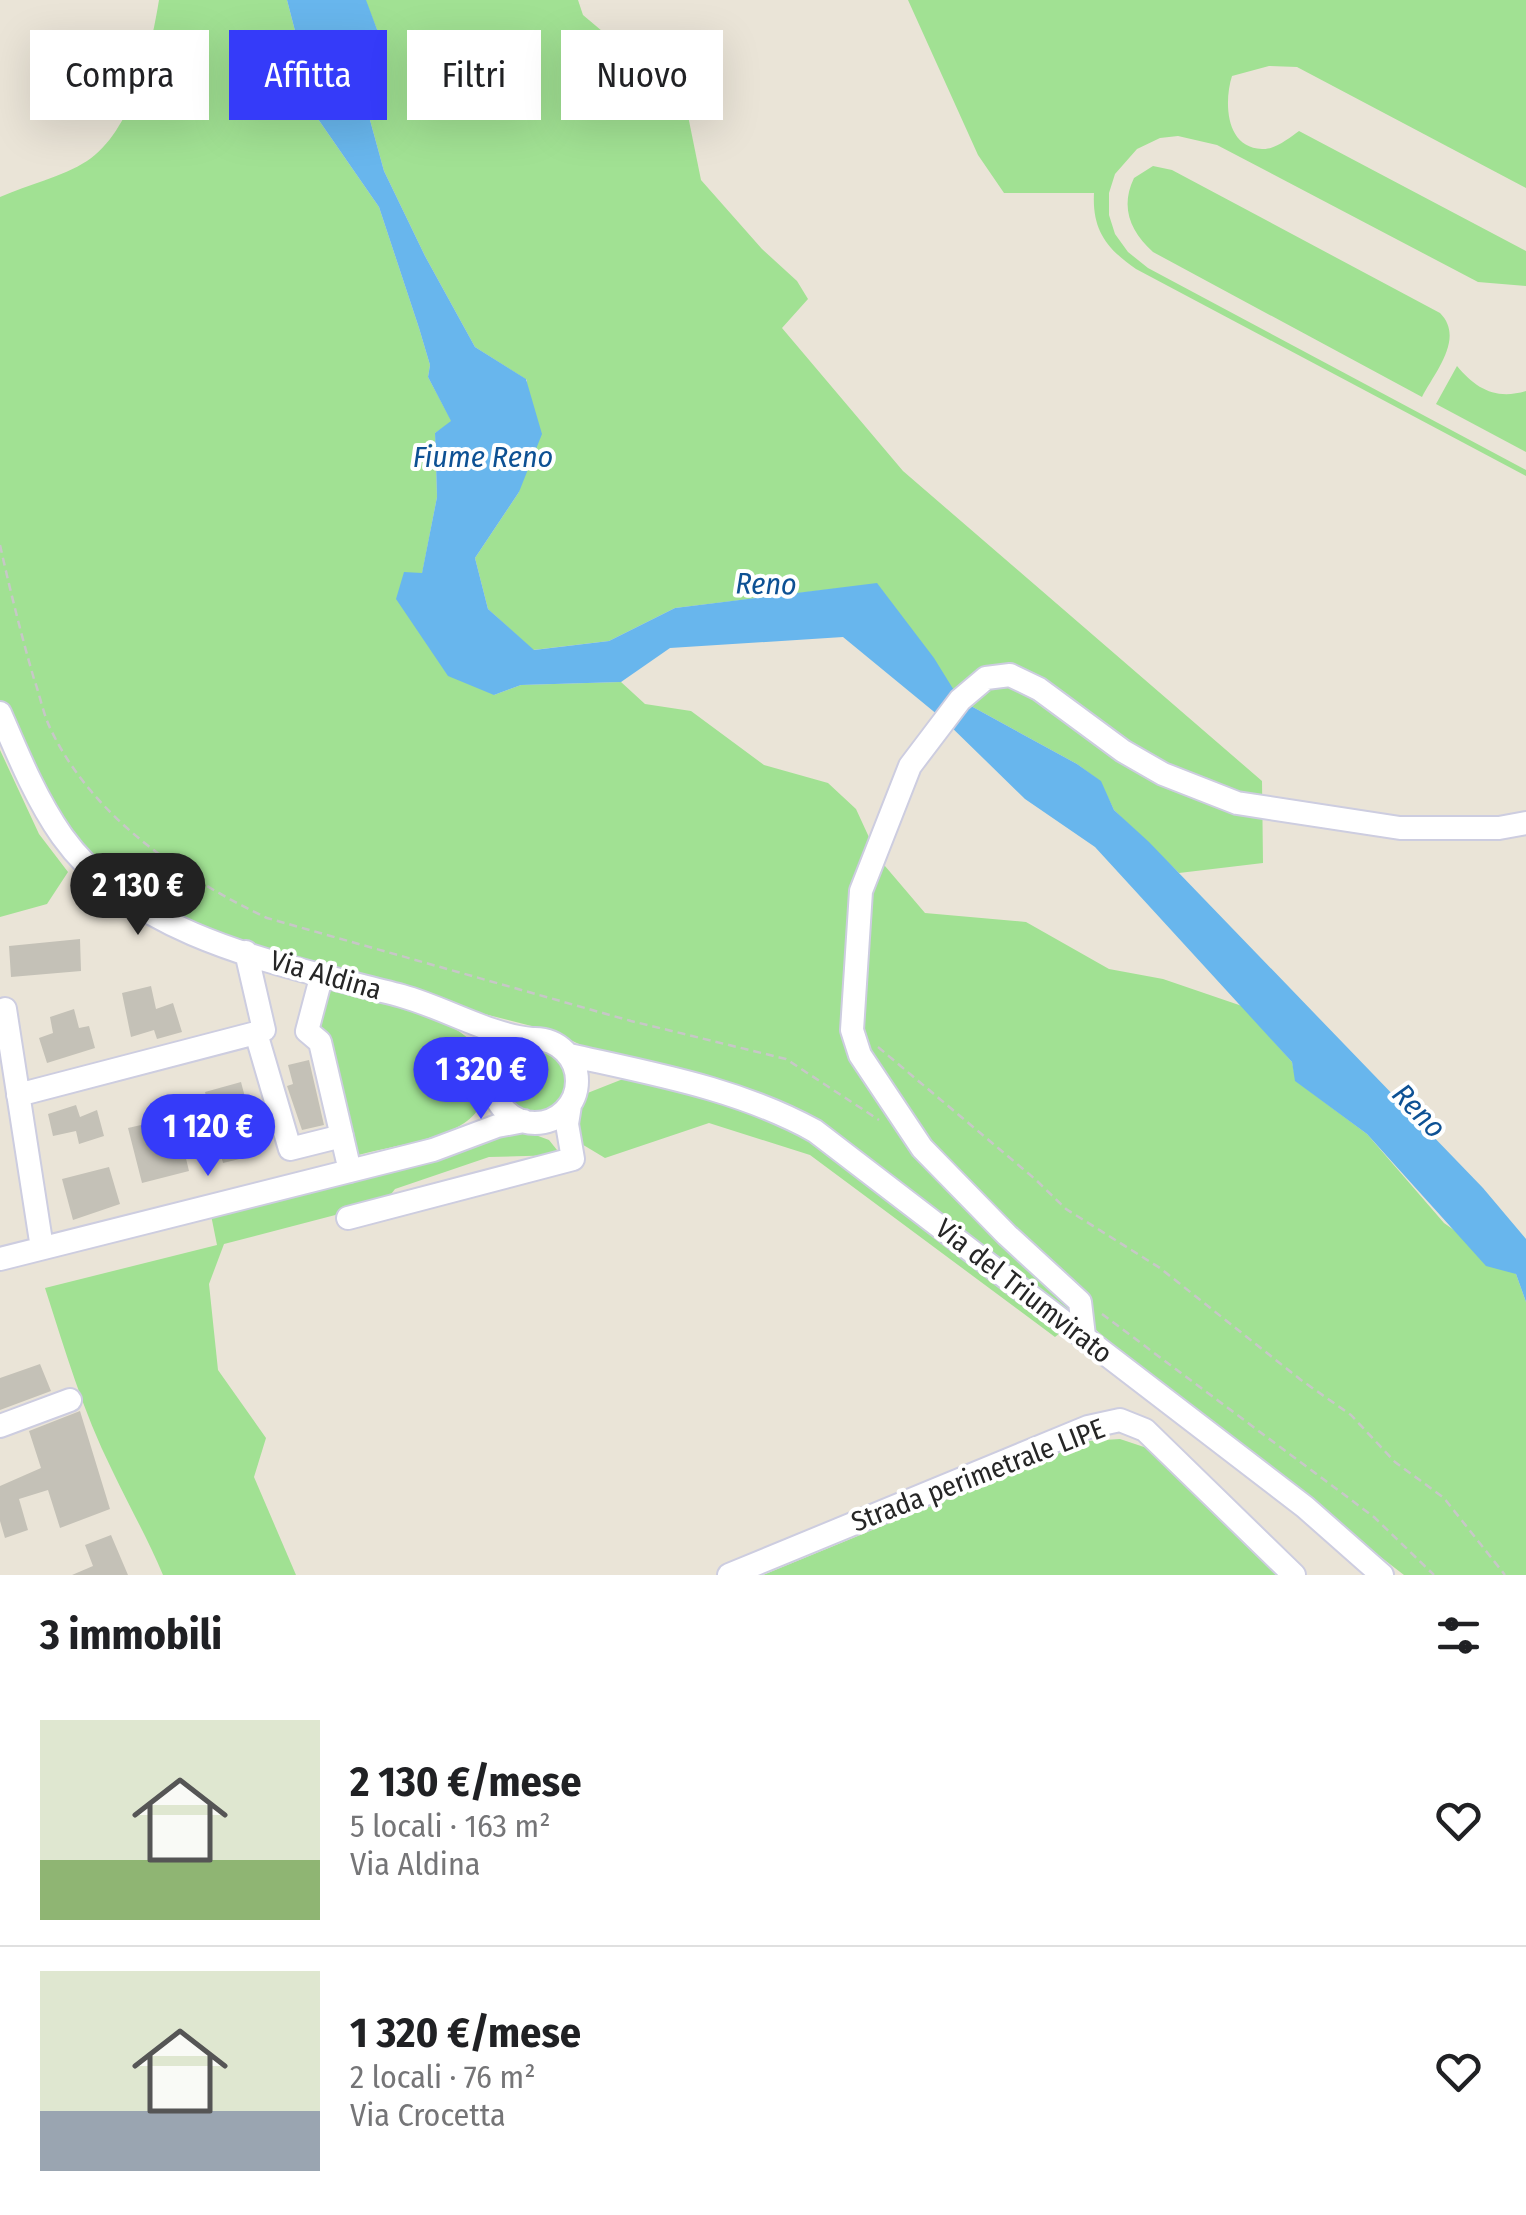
<!DOCTYPE html>
<html lang="it">
<meta charset="utf-8">
<style>
:root{--surface:#fff;--page:#f6f6f6;--text:#202124;--muted:#757577;--line:#e0e0e0;--accent:#353bf9}
body{margin:0;font-family:"Fira Sans Condensed",sans-serif;background:var(--page);color:var(--text);height:100vh;display:flex;flex-direction:column;font-size:38px;white-space:nowrap}
*{box-sizing:border-box;margin:0}
p{font-size:32px;color:var(--muted)}
.icon{flex:none;width:55px;height:55px;fill:none;stroke:currentColor;stroke-width:2;stroke-linecap:round;stroke-linejoin:round}
.map{position:relative;height:1575px;overflow:hidden}
.side{display:flex;flex-direction:column;background:var(--surface);flex:1}
.side>*{flex:none}
.banner{position:absolute;left:30px;top:30px;width:1000px;height:90px;display:flex;gap:20px}
.price{position:absolute;translate:-50% -85px;padding:0 22px;border-radius:35px;background:var(--accent);color:#fff;font-size:32px;line-height:65px;filter:drop-shadow(0 2px 5px #0008)}
.price::after{content:'';position:absolute;left:50%;top:60px;width:30px;height:22px;margin-left:-15px;background:inherit;clip-path:polygon(0 0,100% 0,50% 100%)}
.price.on{background:#222;color:#fff}
ul{padding:0;list-style:none}
li{display:flex;align-items:center;gap:30px;height:250px;padding:0 40px}
li+li{border-top:2px solid var(--line)}
li span{display:grid;place-items:center;flex:none;width:280px;height:200px;border-radius:0px;color:#555}
li>.icon{margin-inline-start:auto}
span .icon{width:120px;height:120px;fill:#fffc;stroke-width:1}
li b{font-size:42px}
h2{display:flex;justify-content:space-between;align-items:center;height:120px;padding:0 40px;font-size:42px}
.tag{padding:0 35px;border-radius:0px;background:var(--surface);box-shadow:0 10px 40px #0002;font-size:35px;line-height:90px}
.tag.on{background:var(--accent);color:#fff}
.map>svg:first-child{display:block}
.green{fill:#a1e193}
.water{fill:#68b6ed}
.building{fill:#c4c1b7}
.lines{fill:none;stroke-linecap:round;stroke-linejoin:round}
.minor-casing{stroke:#cdcde0;stroke-width:26}
.path{stroke:#c7c7c7;stroke-width:2.5;stroke-dasharray:8 5;stroke-linecap:butt}
.minor{stroke:#fff;stroke-width:22}
.labels{text-anchor:middle;dominant-baseline:central;stroke-width:8;stroke-linejoin:round;paint-order:stroke}
.street-label{font-size:28px;fill:#262626;stroke:#fff}
.water-label{font-size:30px;font-style:italic;fill:#0d5194;stroke:#fff}
</style>
<div class="map">
<svg width="1526" height="1575" viewBox="0 0 1526 1575">
<rect width="100%" height="100%" fill="#eae4d7"/>
<!-- green -->
<path class="green" d="M159,0H287L300,50L316,77L309,106L379,207L419,328L430,365L428,377L452,422L435,433L437,497L422,574L494,695L521,685L621,682L645,704L691,711L764,765L828,783L856,809L879,859L925,913L1026,922L1109,969L1163,979L1242,1006L1292,1062L1296,1081L1367,1134L1444,1223L1516,1274L1526,1302V1575H1404L1163,1389L1095,1329L1059,1308L845,1143L596,1052L551,1031L367,984L132,912L77,858L0,722V197C27,185 62,177 87,161C132,132 151,50 159,0Z
M365,0H578L583,15L685,101L701,180L762,249L797,281L808,299L782,328L903,471L1262,781L1263,863L1179,873L1114,810L1100,781L1077,764L960,700L876,584L675,608L609,641L533,650L488,609L475,558L519,492L527,380L475,347L425,256L384,171L362,91L378,32Z
M908,0H1526V188L1297,67L1269,66L1232,76C1224,101 1225,148 1262,149C1275,150 1289,138 1299,131L1526,251V286L1478,282L1217,145L1178,136L1160,138L1137,149L1115,174L1109,193V215L1115,234L1128,252L1148,268L1526,470V476L1136,269C1107,249 1092,230 1094,193H1004L978,155Z
M1153,166L1172,170L1440,313C1465,338 1435,372 1422,397L1153,252C1130,231 1120,207 1134,178Z
M1457,366C1476,389 1496,400 1526,391V452L1436,404Z
M0,750L39,834L68,872L47,904L0,917Z
M333,985C371,996 447,1014 474,1044C483,1055 484,1067 484,1080C484,1101 480,1114 461,1125C440,1139 385,1148 358,1155L327,1033L315,1031L322,990Z
M502 1081a33 33 0 1 1 66 0a33 33 0 1 1-66 0Z
M623,1079L726,1103L788,1125L849,1168L1060,1333L1055,1337L810,1155L709,1123L605,1158L580,1143L570,1119L585,1094Z
M522,1130L549,1140L561,1155L489,1157L395,1189L385,1202L224,1244L209,1284L218,1370L266,1438L254,1477L296,1575H163C148,1539 129,1506 112,1470C83,1412 65,1350 45,1288L217,1245L211,1215Z
M1120,1439L1156,1451L1290,1575H763L1089,1441Z"/>
<!-- water -->
<path class="water" d="M287,0H366L378,32L362,91L384,171L425,256L475,347L526,379L542,434L519,492L475,558L488,609L534,650L609,641L675,608L877,583L934,658L960,700L1077,764L1101,781L1114,810L1149,842L1483,1188L1526,1239V1302L1516,1274L1486,1266L1367,1134L1295,1081L1292,1062L1095,847L1025,799L944,720L843,637L670,648L621,682L521,685L494,695L448,676L396,599L404,572L422,573L437,497L435,433L451,421L428,377L430,365L419,328L379,207L309,106L315,77L300,50Z"/>
<!-- building -->
<path class="building" d="M80,939L81,971L11,977L9,946Z
M151,986L156,1009L173,1003L182,1032L157,1039L154,1030L131,1037L122,993Z
M74,1009L79,1028L89,1026L95,1048L47,1063L39,1038L53,1033L50,1017Z
M309,1060L324,1125L302,1130L287,1086L293,1084L288,1065Z
M241,1082L260,1154L223,1163L205,1092Z
M76,1105L80,1117L97,1110L104,1136L79,1144L76,1131L53,1136L48,1114Z
M176,1117L189,1171L142,1183L128,1128Z
M109,1167L120,1204L73,1220L62,1179Z
M40,1364L51,1391L0,1410V1378Z
M80,1411L110,1509L60,1528L48,1490L19,1499L28,1530L5,1538L0,1521V1486L41,1468L29,1431Z
M111,1535L128,1575H72L93,1566L85,1545Z"/>
<g class="lines">
<defs>
<path id="minor" d="M0,713C18,755 36,799 62,836C136,940 286,965 402,996C445,1008 489,1035 532,1039
M246,952L264,1030L256,1033L290,1149L342,1136
M322,974L307,1031L320,1042L350,1171
M5,1009L42,1248
M493 1081a42 42 0 1 1 84 0a42 42 0 1 1-84 0Z
M569,1055C654,1074 739,1089 815,1131L1305,1507L1382,1575
M18,1095L256,1033
M570,1105L567,1124L573,1159
M348,1218L573,1159
M0,1259L433,1150L497,1126L524,1121
M1084,1336L1080,1302L1007,1235L922,1148L860,1055L852,1030L861,891L910,766L960,700L986,678L1010,675L1039,689L1123,751L1163,774L1237,803L1400,828H1499L1526,823
M0,1426L70,1400
M729,1575L1088,1427L1120,1420L1145,1430L1294,1575"/>
</defs>
<!-- minor casing -->
<use href="#minor" class="minor-casing"/>
<!-- path -->
<path class="path" d="M0,545C10,590 21,634 34,679C40,695 43,714 51,730C93,817 181,877 267,918L631,1021L786,1059L879,1120
M878,1047L1035,1179L1066,1209L1160,1268L1301,1380L1351,1415L1395,1462L1444,1498L1505,1575
M1102,1314L1374,1517L1434,1575"/>
<!-- minor -->
<use href="#minor" class="minor"/>
</g>
<g class="labels">
<!-- street labels -->
<g class="street-label">
<text transform="translate(326 975) rotate(16)">Via Aldina</text>
<text transform="translate(1024 1291) rotate(38)">Via del Triumvirato</text>
<text transform="translate(978 1475) rotate(-21)">Strada perimetrale LIPE</text>
</g>
<!-- water labels -->
<g class="water-label">
<text x="483" y="457">Fiume Reno</text>
<text transform="translate(766 584) rotate(1)">Reno</text>
<text transform="translate(1419 1111) rotate(46)">Reno</text>
</g>
</g>
</svg>
<b class="price on" style="left:138px;top:938px">2 130 €</b>
<b class="price" style="left:481px;top:1122px">1 320 €</b>
<b class="price" style="left:208px;top:1179px">1 120 €</b>
<div class="banner">
<a class="tag">Compra</a>
<a class="tag on">Affitta</a>
<a class="tag">Filtri</a>
<a class="tag">Nuovo</a>
</div>
</div>
<section class="side">
<h2>3 immobili<svg class="icon" aria-label="filters" viewBox="0 0 24 24"><path d="M4 7h16M4 17h16"/><circle cx="9" cy="7" r="2"/><circle cx="15" cy="17" r="2"/></svg></h2>
<ul>
<li><span style="background:linear-gradient(#dfe7d0 70%,#8fb573 0)"><svg class="icon" aria-label="home" viewBox="0 0 24 24"><path d="M3 11l9-7 9 7M6 9v11h12V9"/></svg></span><div><b>2 130 €/mese</b><p>5 locali · 163 m²</p><p>Via Aldina</p></div><svg class="icon" aria-label="heart" viewBox="0 0 24 24"><path d="M12 20l-8-8c-3-5 5-10 8-4 3-6 11-1 8 4z"/></svg></li>
<li><span style="background:linear-gradient(#dfe7d0 70%,#9aa5b1 0)"><svg class="icon" aria-label="home" viewBox="0 0 24 24"><path d="M3 11l9-7 9 7M6 9v11h12V9"/></svg></span><div><b>1 320 €/mese</b><p>2 locali · 76 m²</p><p>Via Crocetta</p></div><svg class="icon" aria-label="heart" viewBox="0 0 24 24"><path d="M12 20l-8-8c-3-5 5-10 8-4 3-6 11-1 8 4z"/></svg></li>
</ul>
</section>
